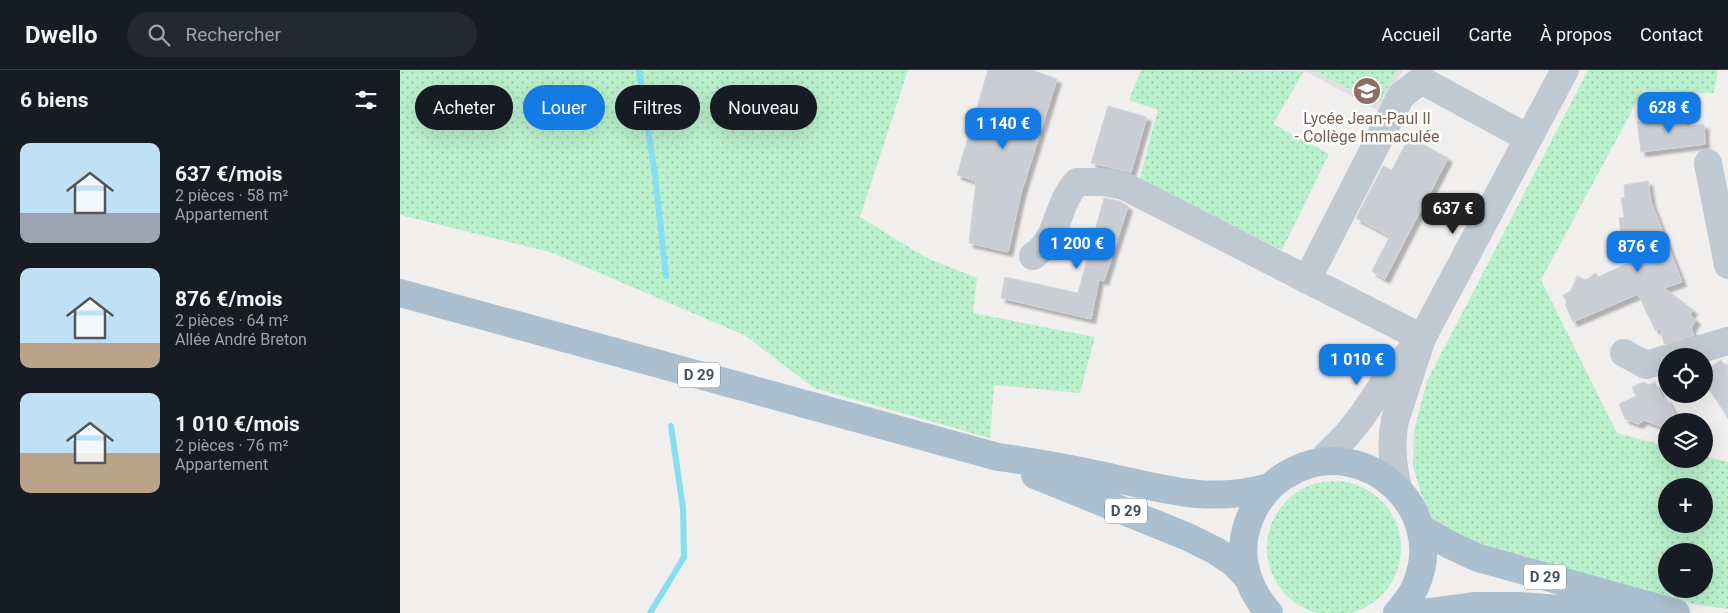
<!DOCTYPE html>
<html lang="fr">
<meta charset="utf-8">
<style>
:root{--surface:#171b24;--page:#242831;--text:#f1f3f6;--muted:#9ea1a6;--line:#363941;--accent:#147be4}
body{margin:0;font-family:Roboto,sans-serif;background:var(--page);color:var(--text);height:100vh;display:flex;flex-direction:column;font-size:19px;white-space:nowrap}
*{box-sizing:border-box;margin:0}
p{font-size:16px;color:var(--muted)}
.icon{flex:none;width:28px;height:28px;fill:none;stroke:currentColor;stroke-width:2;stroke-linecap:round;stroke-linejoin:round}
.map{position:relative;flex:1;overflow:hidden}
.details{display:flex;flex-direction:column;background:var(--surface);width:400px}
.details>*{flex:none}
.guide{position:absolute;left:15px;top:15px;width:475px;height:45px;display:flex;gap:10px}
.controls{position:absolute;left:1258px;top:278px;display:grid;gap:10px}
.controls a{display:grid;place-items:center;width:55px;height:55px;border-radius:50%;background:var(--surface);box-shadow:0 5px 20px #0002;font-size:25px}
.price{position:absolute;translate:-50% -42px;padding:0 11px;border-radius:10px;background:var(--accent);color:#fff;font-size:16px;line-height:32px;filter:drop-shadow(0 1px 2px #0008)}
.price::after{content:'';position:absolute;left:50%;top:30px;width:15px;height:11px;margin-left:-8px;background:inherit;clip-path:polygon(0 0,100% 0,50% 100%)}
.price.selected{background:#222;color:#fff}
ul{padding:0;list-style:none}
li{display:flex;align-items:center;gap:15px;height:125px;padding:0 20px}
li span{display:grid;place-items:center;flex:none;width:140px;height:100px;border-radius:10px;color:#555}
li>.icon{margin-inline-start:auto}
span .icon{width:60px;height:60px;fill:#fffc;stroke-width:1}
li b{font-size:21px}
h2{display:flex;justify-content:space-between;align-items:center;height:60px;padding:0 20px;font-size:21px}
.chip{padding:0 18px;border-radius:22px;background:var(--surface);box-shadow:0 5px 20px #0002;font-size:18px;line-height:45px}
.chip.selected{background:var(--accent);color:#fff}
header{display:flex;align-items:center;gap:30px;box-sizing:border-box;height:70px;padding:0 25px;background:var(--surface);border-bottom:1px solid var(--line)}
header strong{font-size:24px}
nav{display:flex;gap:28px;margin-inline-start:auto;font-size:18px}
.search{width:350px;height:45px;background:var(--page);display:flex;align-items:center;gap:12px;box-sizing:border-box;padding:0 18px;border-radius:28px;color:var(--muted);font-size:19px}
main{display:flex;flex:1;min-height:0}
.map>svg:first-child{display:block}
.education{fill:#e2dfe0}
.grass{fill:url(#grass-dots);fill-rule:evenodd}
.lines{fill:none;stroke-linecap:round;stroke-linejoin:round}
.stream{stroke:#86deee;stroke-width:6}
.building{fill:#cacdd3;stroke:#d2d4da;filter:url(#shadow)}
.minor{stroke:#bec9d1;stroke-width:28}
.major{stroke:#acbfce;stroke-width:28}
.labels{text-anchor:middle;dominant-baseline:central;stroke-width:5;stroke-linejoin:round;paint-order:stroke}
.shield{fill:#fff;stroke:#7d868d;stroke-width:1}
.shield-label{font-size:15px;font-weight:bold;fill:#45525c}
.education-label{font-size:16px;fill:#785e54;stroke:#fff}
</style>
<header>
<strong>Dwello</strong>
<div class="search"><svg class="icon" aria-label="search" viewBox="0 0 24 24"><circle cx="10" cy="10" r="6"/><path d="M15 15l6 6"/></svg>Rechercher</div>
<nav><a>Accueil</a><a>Carte</a><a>À propos</a><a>Contact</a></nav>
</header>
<main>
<section class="details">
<h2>6 biens<svg class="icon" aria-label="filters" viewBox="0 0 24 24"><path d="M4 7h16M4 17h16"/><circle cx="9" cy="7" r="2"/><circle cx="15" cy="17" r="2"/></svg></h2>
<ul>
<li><span style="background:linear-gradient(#bfe0f5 70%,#9aa5b1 0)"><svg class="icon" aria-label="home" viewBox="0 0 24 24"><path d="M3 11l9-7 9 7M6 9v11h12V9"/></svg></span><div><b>637 €/mois</b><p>2 pièces · 58 m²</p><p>Appartement</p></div></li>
<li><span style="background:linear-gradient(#bfe0f5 75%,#b9a48a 0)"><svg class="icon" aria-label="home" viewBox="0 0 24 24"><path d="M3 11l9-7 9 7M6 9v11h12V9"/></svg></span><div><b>876 €/mois</b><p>2 pièces · 64 m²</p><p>Allée André Breton</p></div></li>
<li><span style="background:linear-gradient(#bfe0f5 60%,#b9a48a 0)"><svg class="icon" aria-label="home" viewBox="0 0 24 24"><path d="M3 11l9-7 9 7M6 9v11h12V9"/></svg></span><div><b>1 010 €/mois</b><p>2 pièces · 76 m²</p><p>Appartement</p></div></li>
</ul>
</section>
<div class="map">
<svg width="1328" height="543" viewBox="0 0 1328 543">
<defs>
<pattern id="grass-dots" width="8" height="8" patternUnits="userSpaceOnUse" patternTransform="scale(1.25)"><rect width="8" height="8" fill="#baf0cc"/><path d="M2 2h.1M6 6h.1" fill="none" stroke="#99c5a9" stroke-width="1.8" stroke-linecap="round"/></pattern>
<filter id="shadow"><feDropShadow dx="4.5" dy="4.5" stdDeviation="1" flood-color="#0004"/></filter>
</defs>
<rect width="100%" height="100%" fill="#f1eeee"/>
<!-- education -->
<path class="education" d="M903,0H1003L981,42Z"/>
<!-- grass -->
<path class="grass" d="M0,0H508L460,147L525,187L577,208L573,243L695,267L680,323L594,315L590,368L414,318L346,266L153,183L0,145Z
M741,0L904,1L873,54L929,84L882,180L739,111L758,40L729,30Z
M912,0H997L979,34Z
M1188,0H1318L1314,23L1243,20L1141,210L1217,363L1266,376V389H1304V386L1328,392V539L1299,535L1170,506L1107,488L1034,452L1021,424L1013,396L1014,361L1027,311ZM1266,416H1304V454H1266ZM1266,481H1304V519H1266Z
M867 478a67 67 0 1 1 134 0a67 67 0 1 1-134 0Z"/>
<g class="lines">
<!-- stream -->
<path class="stream" d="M239,0L255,105L266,206
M250,543L284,487L283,438L271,356"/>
</g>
<!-- building -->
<path class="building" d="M588,0H632L657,9L621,123L608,182L569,173L576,111L557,105Z
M708,36L747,47L731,102L691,93Z
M1263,48L1273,50L1285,48L1286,57L1304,54L1305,74L1241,82L1237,52Z
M1009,67L1048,88L1030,123L1032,125L1018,145L985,209L972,201L990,166L956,148L983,96L992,100Z
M1248,111L1251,132L1282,212L1264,218L1293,240L1290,245L1296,250L1291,258L1294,265L1268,274H1264L1260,258L1255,260L1238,224L1173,252L1165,234L1167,233L1163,225L1171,221L1177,206L1186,210L1196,203L1198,207L1237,189L1227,163L1221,164L1219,148L1224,147L1221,128L1225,127L1224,115Z
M704,128L719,131L728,136L704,211L699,209L691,249L601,228L605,207L678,223Z
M1321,290L1328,300V348L1304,311V302Z
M1243,312L1249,315L1255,312L1263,329L1266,328L1277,348L1266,351V353L1260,356L1244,350L1238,354L1225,349L1219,334L1236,326L1232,317Z"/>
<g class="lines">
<!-- minor -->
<path class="minor" d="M1308,93L1328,195
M633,186C660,168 655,136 677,112H705L724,116L1022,268
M907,210L1001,26L1021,10L1128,68
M1224,283L1246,295L1266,289
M1277,286L1328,271
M921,391L947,365L962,346L992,301L1013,279
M998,418C993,395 990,374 995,350L1022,268L1165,0"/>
<!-- major -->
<path class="major" d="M0,223L598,387C634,392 669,398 704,406C765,419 807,434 870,417
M635,405L788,467L816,481L834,493L847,507
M1020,458L1050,475L1078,488L1276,543
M869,543C848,519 837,487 847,456C855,431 871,411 895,400C967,365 1048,440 1016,515C1012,526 1005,534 997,543
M1022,543L1074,536H1119L1215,543"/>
</g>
<!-- icons -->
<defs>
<symbol id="school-disc" viewBox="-11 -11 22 22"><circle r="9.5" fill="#8d6e63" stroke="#fff"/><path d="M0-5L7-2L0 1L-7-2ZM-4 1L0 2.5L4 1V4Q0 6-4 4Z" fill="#fff"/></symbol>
</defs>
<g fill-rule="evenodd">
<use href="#school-disc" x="951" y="5" width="32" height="32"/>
</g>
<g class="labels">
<!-- shield labels -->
<g class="shield">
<rect x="278" y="292.5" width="42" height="25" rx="4"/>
<rect x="705" y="428.5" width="42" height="25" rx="4"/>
<rect x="1124" y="494.5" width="42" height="25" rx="4"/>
</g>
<g class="shield-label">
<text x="299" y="305">D 29</text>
<text x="726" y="441">D 29</text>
<text x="1145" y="507">D 29</text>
</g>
<!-- education labels -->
<g class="education-label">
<text x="967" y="48">Lycée Jean-Paul II<tspan x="967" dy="18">- Collège Immaculée</tspan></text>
</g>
</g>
</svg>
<div class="controls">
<a><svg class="icon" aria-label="locate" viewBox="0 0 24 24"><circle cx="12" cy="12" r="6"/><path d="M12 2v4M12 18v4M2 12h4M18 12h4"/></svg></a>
<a><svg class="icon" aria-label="layers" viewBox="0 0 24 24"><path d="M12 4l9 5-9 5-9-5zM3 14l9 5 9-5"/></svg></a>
<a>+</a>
<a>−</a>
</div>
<b class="price" style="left:1269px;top:64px">628 €</b>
<b class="price" style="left:603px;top:80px">1 140 €</b>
<b class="price selected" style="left:1053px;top:165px">637 €</b>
<b class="price" style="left:677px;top:200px">1 200 €</b>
<b class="price" style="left:1238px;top:203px">876 €</b>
<b class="price" style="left:957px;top:316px">1 010 €</b>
<div class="guide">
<a class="chip">Acheter</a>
<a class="chip selected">Louer</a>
<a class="chip">Filtres</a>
<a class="chip">Nouveau</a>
</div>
</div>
</main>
